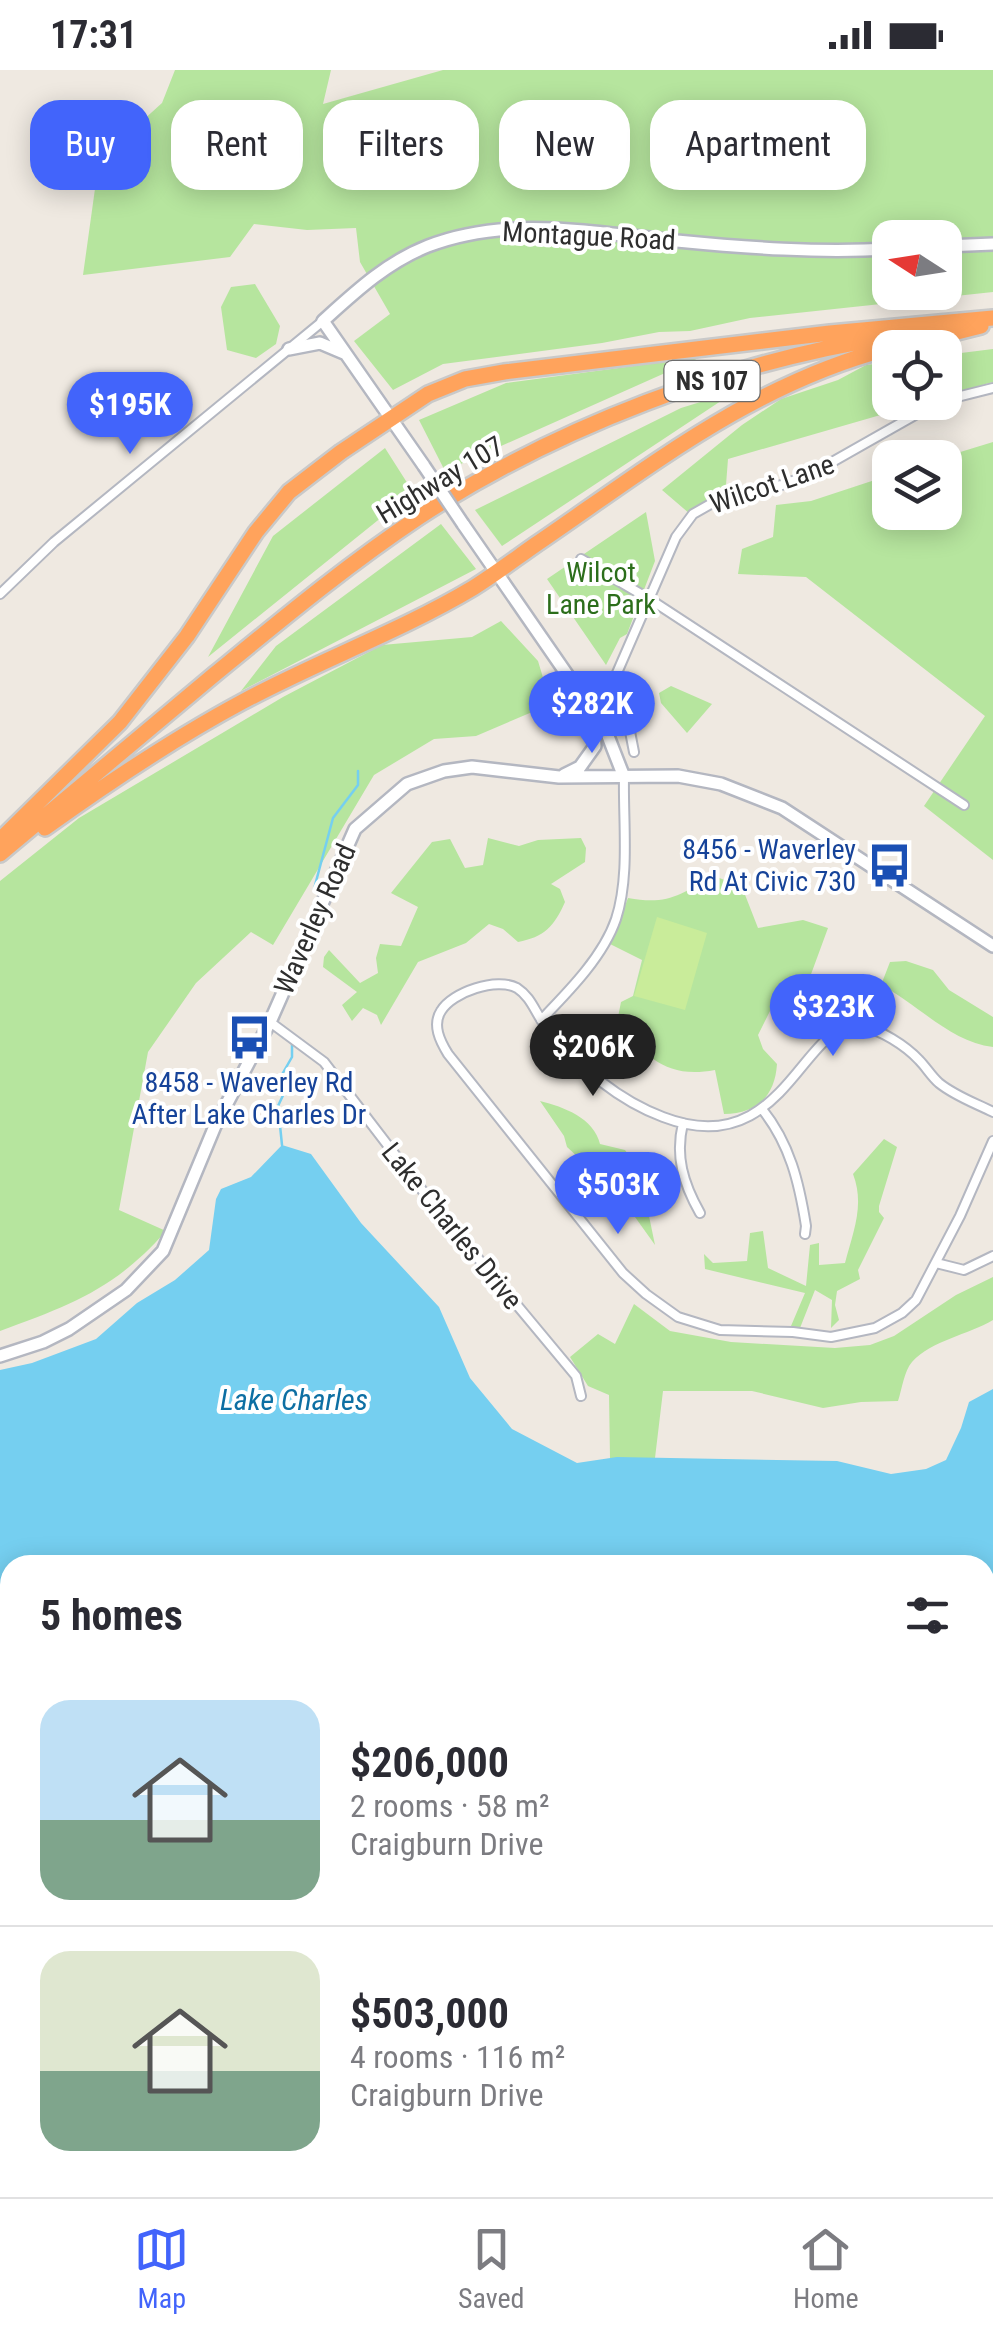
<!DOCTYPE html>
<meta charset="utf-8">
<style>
:root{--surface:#fff;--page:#f2f2f3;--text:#2b2b33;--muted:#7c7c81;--line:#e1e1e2;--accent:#4264fb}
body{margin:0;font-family:"Roboto Condensed",sans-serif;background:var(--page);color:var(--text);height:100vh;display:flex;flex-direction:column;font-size:38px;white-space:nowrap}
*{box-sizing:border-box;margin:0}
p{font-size:32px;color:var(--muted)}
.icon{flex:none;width:55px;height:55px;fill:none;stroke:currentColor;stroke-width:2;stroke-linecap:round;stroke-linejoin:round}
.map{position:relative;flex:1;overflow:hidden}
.panel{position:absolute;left:0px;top:1485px;width:995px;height:642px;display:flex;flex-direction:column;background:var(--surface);border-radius:30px 30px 0 0;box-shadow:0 5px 25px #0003}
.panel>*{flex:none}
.guide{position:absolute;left:30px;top:30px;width:935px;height:90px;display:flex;gap:20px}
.needle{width:65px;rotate:282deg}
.controls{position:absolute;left:872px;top:150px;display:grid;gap:20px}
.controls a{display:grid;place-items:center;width:90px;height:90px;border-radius:20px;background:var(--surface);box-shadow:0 5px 25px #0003;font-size:50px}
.price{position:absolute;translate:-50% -85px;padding:0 22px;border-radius:35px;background:var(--accent);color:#fff;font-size:32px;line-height:65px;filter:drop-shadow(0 2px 5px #0008)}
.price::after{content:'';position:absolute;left:50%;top:60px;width:30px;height:22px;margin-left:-15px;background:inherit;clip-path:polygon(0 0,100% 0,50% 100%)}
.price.selected{background:#222;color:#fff}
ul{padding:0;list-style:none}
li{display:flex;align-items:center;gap:30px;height:250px;padding:0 40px}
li+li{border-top:2px solid var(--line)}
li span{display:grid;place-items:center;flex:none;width:280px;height:200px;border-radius:30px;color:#555}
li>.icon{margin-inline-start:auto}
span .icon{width:120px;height:120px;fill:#fffc;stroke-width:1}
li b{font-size:42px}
h2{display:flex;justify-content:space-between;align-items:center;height:120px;padding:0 40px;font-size:42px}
.pill{padding:0 35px;border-radius:30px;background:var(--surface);box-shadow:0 5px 25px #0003;font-size:35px;line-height:90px}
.pill.selected{background:var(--accent);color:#fff}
.status{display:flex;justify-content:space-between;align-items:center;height:70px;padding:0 50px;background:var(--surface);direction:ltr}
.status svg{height:28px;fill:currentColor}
.menu{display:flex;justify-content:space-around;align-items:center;height:140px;border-top:2px solid var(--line);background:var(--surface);font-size:28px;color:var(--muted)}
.menu a{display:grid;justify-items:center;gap:5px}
.menu .selected{color:var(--accent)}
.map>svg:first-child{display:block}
.green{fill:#b6e59e;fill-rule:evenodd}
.pitch{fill:#c9ec9a}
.water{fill:#75cff0}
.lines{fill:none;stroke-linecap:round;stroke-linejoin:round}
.stream{stroke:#75cff0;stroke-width:2.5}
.street-casing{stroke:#b4b7c1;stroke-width:12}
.secondary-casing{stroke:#b4b7c1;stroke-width:16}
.highway-casing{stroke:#c9c9c9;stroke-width:20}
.street{stroke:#fff;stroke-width:8}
.secondary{stroke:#fff;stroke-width:11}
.highway{stroke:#ffa35c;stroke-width:15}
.secondary-bridge-casing{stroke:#b4b7c1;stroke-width:16;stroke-linecap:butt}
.secondary-bridge{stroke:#fff;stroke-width:11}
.labels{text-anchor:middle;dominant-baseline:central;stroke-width:8;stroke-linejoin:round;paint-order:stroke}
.shield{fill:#fff;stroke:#6d6d6d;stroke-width:2.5}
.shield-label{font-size:25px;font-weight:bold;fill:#2e2e2e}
.street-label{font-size:28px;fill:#2e2e2e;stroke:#fff}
.park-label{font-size:28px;fill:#2c6e1b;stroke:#fff}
.transit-label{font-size:28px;fill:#164399;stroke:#fff;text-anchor:end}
.water-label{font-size:30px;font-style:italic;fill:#0d6fa3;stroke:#fff}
</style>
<div class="status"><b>17:31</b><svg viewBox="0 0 49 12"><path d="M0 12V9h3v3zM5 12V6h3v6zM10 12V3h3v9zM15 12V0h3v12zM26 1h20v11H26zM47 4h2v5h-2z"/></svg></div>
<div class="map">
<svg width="993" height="2127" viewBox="0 0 993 2127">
<rect width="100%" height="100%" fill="#efe9e1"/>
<!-- green -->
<path class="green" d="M175,0H331L323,34L443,0H993V222L750,248L690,261L659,262L602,273L443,294L393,320L354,271L390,244L360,192L356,158L307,160L254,154L230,187L83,205L99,90L162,33ZM890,168H945V222H890Z
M255,214L280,256L276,274L256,288L227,280L221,237L231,217Z
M993,279V312L945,325V285Z
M701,287L445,401L419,350L506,313Z
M890,292V332L922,333L728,389L726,415L690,444L662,420L742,355L781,329L838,310L866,295Z
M736,321L502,476L475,440L681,338Z
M993,372V790L924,736L985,646L806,507L738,504L742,479L773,467L776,435L811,431L890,405V442H945L944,387Z
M385,378L413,422L208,587L273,466Z
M646,442L655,491L627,564L620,568L606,595L547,509Z
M441,454L476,499L241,621L276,576Z
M501,551L538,591L551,634L476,666L434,669L374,705L273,875L251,862L196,913L148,982L119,1140L166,1161C115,1219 71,1235 0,1261V811L79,748L283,627L382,575L472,567Z
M671,616L712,634L687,663L661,633L659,623Z
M488,768L519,776L538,770L581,768L586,778L585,792L551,814L560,819L565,832C554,857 544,867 518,872L503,859L489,854L466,873L418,892L381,955L377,945L363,938L352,951L342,935L357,922L323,897L324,887L329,880L360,913L378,903L376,888L380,874L401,876L418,837L391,823L432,772L450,769L465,798L483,795Z
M712,805L742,817L758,858L803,850L828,858L810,907L779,923L758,965L763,979L777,994C775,1026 757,1044 724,1044L715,1000C666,1009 650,987 616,957L621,932L633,926L642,890L610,874L628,828C666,835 681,826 712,805Z
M906,891L933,900L949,920L993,947V977C950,972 918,934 881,915L890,892Z
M540,1031C564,1037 594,1048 600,1074L625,1080L634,1092L632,1112L644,1134H640L649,1146L655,1175L620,1126L567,1077L564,1066Z
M884,1069L897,1077L879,1136V1142L884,1148L858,1200L860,1209L837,1221L835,1235L839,1250L831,1258L832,1230L815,1220L800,1258L791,1256L805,1223L705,1199L704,1184L713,1193L747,1191L750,1163L763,1161L768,1198L806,1216L810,1175L819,1173V1195L845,1193C853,1162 865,1135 853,1104Z
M993,1207V1250C968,1265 932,1270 912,1292C904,1301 902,1319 898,1331L861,1332L823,1338L752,1321H663L655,1388H610L609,1325L588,1316L570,1287L598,1264L615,1274L634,1234L670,1261L731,1272L835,1278L870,1275L894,1266L956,1225Z
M985,1927L993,1929V2127H0V1945L10,1944V2118H985Z"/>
<!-- pitch -->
<path class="pitch" d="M657,847L707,863L685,940L634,926Z"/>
<!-- water -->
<path class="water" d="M282,1075L311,1084L361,1153L439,1237L470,1308L512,1359L577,1393L617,1387L837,1391L891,1404L926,1399L946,1390L961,1358L969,1332L993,1319V1929L985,1927V1495H10V1944L0,1945V1300L32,1293L96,1269L137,1233L175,1210L209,1180L216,1129L221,1119L251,1107Z"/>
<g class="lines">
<!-- stream -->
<path class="stream" d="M314,819L333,748L358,715V701
M282,1075L278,1036L286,1019L280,1008L292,987V974
M650,2127L652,2118"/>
<defs>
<path id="street" d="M945,330L993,318
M581,489L651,530L964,735
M0,524L54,472L323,251
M610,619L625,636L634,682
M587,634L610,619L676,467L693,444L730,423L782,415L811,404L938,332
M541,950C568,922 603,887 616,849C630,806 623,752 624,707
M270,952L324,992L432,1133L576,1306L581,1326
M762,1039C790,1074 799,1112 806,1156L805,1164
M993,1042C975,1033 955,1026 939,1013C931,1006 926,997 919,990C906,976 880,959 860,956C803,947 785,1094 663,1047C615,1029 576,994 544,954C535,942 531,927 517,918C497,907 452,922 441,941C432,955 440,971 448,984L623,1203L646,1224L678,1247L720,1260L793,1262L831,1267L875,1258L902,1243L916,1230L960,1146L993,1071
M683,1053C675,1086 683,1113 700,1143
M936,1193L964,1200L993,1186"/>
<path id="secondary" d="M945,176L993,174
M289,279L320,273L346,284
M424,396L323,251C355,222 387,192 428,176C507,145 595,163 677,171C749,178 818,183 890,179
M463,454L606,661L624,707
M564,705L580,697L595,676L593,649
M0,1286L43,1272L69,1259L126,1220L163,1181L215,1056L270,952L355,759L407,714L444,701L472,697L559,707L678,706L721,714L782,738L993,876"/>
<path id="highway" d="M893,278L981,256
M45,758C109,712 173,669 242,632C318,591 399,562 473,518C494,505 515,489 535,475C651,396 752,314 890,278
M0,770L120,652L187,566L256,462L289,422L341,382L428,324L465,309L504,302L830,263L993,248
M0,784C71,724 143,664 215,604C281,550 347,495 419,447C555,358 730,291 890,267"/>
</defs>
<!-- street casing -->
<use href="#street" class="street-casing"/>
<!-- secondary casing -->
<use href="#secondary" class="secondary-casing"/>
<!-- highway casing -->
<use href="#highway" class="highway-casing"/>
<!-- street -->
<use href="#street" class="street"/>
<!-- secondary -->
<use href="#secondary" class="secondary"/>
<!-- highway -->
<use href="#highway" class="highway"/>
<defs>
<path id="secondary-bridge" d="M424,396L463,454"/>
</defs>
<!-- secondary-bridge casing -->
<use href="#secondary-bridge" class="secondary-bridge-casing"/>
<!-- secondary-bridge -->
<use href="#secondary-bridge" class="secondary-bridge"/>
</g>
<!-- icons -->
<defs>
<symbol id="bus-bare" viewBox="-9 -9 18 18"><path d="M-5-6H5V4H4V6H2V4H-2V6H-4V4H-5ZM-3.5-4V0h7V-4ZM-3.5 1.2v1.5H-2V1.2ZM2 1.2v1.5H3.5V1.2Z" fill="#1a4fb4" stroke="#fff" stroke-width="2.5" paint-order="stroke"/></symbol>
</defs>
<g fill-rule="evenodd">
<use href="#bus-bare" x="858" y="764" width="63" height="63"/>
<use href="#bus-bare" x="218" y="936" width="63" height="63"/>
</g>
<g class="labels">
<!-- shield labels -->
<rect class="shield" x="664.5" y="291" width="95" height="40" rx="8"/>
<g class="shield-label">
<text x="712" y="311">NS 107</text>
</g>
<!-- street labels -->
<g class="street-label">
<text transform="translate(589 166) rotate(3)">Montague Road</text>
<text transform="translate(440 410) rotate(-31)">Highway 107</text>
<text transform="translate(772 414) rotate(-19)">Wilcot Lane</text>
<text transform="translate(315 849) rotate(-66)">Waverley Road</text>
<text transform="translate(452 1156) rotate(51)">Lake Charles Drive</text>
</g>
<!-- park labels -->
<g class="park-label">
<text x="601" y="502">Wilcot<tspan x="601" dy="32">Lane Park</tspan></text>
</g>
<!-- transit labels -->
<g class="transit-label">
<text x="856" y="779">8456 - Waverley<tspan x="856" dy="32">Rd At Civic 730</tspan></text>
<text x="249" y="1012" text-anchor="middle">8458 - Waverley Rd<tspan x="249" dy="32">After Lake Charles Dr</tspan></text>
</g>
<!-- water labels -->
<g class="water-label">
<text x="294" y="1329">Lake Charles</text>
</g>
</g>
</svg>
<div class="controls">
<a><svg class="needle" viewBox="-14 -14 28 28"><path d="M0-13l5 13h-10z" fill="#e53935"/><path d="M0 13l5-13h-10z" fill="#7c7c81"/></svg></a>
<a><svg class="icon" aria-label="locate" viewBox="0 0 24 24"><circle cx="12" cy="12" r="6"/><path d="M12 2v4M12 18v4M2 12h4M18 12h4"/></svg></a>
<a><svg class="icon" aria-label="layers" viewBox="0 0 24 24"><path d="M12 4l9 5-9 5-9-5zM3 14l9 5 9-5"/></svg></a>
</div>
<b class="price" style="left:130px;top:387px">$195K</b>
<b class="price" style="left:592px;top:686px">$282K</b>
<b class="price" style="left:833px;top:989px">$323K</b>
<b class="price selected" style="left:593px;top:1029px">$206K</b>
<b class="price" style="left:618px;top:1167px">$503K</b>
<div class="guide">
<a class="pill selected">Buy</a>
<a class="pill">Rent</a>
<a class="pill">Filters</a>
<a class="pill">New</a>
<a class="pill">Apartment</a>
</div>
<section class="panel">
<h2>5 homes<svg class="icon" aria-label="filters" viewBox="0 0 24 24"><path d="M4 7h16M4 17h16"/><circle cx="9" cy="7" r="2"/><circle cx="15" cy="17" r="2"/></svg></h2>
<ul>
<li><span style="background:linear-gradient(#bfe0f5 60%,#7fa58c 0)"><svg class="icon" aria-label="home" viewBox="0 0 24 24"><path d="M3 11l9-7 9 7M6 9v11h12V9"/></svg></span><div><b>$206,000</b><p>2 rooms · 58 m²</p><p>Craigburn Drive</p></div></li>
<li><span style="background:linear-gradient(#dfe7d0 60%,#7fa58c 0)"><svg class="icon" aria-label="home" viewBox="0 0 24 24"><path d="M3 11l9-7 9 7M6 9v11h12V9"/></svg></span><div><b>$503,000</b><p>4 rooms · 116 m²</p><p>Craigburn Drive</p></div></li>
</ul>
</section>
</div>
<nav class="menu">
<a class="selected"><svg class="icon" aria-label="map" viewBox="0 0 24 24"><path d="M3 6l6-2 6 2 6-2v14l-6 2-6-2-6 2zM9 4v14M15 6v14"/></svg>Map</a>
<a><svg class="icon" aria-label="saved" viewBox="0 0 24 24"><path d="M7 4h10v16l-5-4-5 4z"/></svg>Saved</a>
<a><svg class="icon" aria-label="home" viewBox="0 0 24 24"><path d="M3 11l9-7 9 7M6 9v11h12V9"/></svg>Home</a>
</nav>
